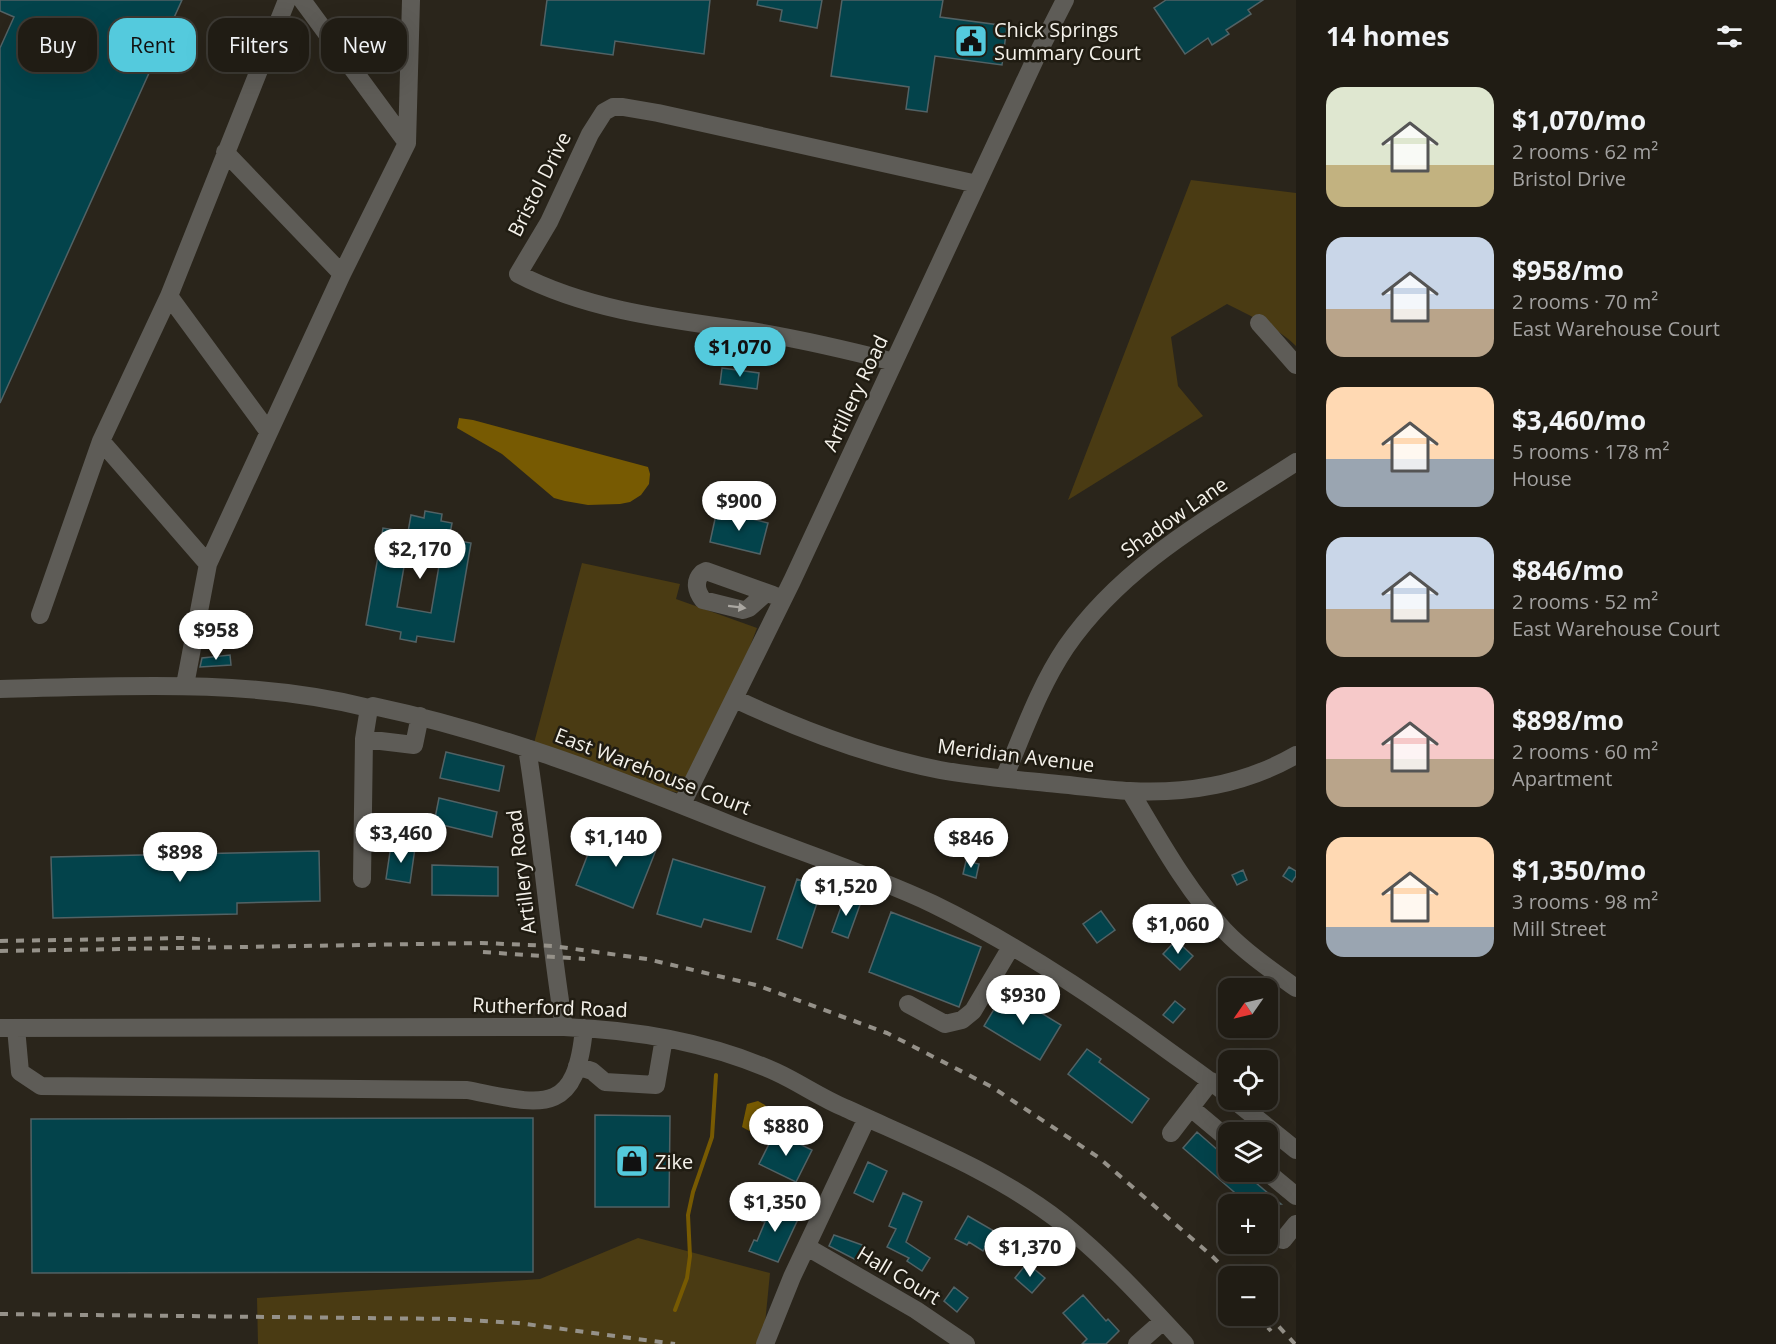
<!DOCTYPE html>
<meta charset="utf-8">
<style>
:root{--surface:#201c14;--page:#28251d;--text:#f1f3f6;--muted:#a2a1a0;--line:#3d3a34;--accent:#54cadd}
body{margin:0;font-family:"Open Sans",sans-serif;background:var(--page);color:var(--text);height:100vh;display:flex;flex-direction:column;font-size:22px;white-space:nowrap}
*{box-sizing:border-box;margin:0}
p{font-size:20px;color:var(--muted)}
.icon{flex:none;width:33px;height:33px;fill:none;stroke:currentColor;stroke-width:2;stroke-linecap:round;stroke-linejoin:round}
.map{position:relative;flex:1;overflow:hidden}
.sheet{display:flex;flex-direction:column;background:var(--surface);width:480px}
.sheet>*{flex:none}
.hud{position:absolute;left:18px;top:18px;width:570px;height:54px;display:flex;gap:12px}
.needle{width:39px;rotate:236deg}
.fabs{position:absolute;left:1218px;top:978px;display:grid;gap:12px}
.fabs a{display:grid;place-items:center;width:60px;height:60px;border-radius:12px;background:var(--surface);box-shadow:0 6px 24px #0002,0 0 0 2px var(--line);font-size:30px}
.price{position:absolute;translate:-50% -51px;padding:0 14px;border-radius:21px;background:#fff;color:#222;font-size:20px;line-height:39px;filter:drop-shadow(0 2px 3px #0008)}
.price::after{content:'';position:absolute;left:50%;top:36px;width:18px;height:14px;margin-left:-9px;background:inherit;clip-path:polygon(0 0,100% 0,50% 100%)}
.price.on{background:var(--accent);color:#111}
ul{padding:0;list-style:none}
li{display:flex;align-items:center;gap:18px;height:150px;padding:0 30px}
li span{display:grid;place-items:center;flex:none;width:168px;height:120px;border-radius:18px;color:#555}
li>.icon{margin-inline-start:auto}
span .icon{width:72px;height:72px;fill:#fffc;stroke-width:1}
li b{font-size:26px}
h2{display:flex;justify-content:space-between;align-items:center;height:72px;padding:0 30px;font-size:26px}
.chip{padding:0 21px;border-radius:18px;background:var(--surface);box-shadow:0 6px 24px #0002,0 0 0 2px var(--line);font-size:21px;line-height:54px}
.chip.on{background:var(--accent);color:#111}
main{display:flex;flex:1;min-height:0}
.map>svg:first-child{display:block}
.green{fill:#4a3b13}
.water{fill:#775a02}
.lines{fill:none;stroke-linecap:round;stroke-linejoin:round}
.stream{stroke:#775a02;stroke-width:4}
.building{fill:#03434b;stroke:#526265;stroke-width:1.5;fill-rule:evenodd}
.minor{stroke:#5e5c57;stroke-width:18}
.rail{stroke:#959189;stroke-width:4;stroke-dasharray:8 8;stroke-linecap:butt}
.oneway{fill:#aaa7a1}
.labels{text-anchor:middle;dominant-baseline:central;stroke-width:5;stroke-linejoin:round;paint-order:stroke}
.poi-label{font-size:20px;fill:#f5f2eb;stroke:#201c12;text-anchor:start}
.street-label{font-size:20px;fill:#f5f2eb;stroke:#201c12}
</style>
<main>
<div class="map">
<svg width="1296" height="1344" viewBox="0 0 1296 1344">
<rect width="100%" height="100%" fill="#2a251b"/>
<!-- green -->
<path class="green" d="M1191,180L1296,193V346C1277,327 1250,316 1227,304L1171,337L1178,386L1203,416L1068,500Z
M582,563L680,584L676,599L757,628L693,796L648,786L534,743Z
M638,1238L770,1273L763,1344H258L257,1298L540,1279Z"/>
<!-- water -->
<path class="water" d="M459,418L473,420L648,467L650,474L649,484L641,495L630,502L620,504L588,505L565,501L554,498L502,454L457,428Z
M758,1101L765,1105L771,1114L766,1127L761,1132L753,1133L742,1127L747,1104Z"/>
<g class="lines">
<!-- stream -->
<path class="stream" d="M675,1310L687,1278L690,1256L688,1215L693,1192L712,1137L716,1075"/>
</g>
<!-- building -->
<path class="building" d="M0,0H182L0,403V48L14,17L0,11Z
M547,0H710L704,54L615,41L613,55L541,45Z
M758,0H822L817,28L780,21L782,10L757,5Z
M842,0H943L940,17L1007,26L1002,65L935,56L927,112L906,109L909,87L831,76Z
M1166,0H1263L1248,10L1251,14L1226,30L1229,34L1212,45L1208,38L1185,54L1154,8Z
M722,368L759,373L757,389L720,384Z
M717,510L768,523L760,554L710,542Z
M425,511L442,514L441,521L452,523L449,539L471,543L454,642L417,636L416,642L400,639L401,632L366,625L383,528L408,532L411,515L424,518ZM405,561L439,566L431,613L397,607Z
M230,655L231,665L200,667L202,658Z
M446,752L504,766L499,791L440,778Z
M439,798L497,812L492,837L434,823Z
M598,828L656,850L633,908L576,885Z
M391,845L415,848L410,883L386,879Z
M319,851L320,901L237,903V914L53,918L51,857Z
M673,859L765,887L751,932L704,919L701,927L657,914Z
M966,861L979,864L976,878L963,874Z
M432,865L498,867V896L432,895Z
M1289,867L1296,871V876L1292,882L1283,876Z
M1243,870L1247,880L1237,885L1232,875Z
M797,879L822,888L802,948L777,939Z
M845,896L861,902L848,938L832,932Z
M1101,911L1115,930L1097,943L1083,924Z
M891,912L981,947L959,1007L869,972Z
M1176,940L1193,956L1180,970L1163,954Z
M1005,991L1061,1025L1040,1060L984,1026Z
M1175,1001L1185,1009L1173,1023L1163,1015Z
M1087,1049L1101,1059L1099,1062L1149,1099L1132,1123L1068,1074Z
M595,1115L670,1116L669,1207H595Z
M533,1118V1272L32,1273L31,1119Z
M775,1132L812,1150L796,1182L759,1164Z
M1197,1132L1228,1159V1172H1243L1281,1204H1278L1268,1217V1204H1248L1183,1148Z
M868,1162L887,1171L873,1202L854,1193Z
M903,1193L922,1202L906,1242L930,1258L922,1271L907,1261L909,1258L887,1247L896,1229L889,1226Z
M771,1205H775L799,1217L778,1262L749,1251L754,1240L757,1241L765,1222L762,1221Z
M968,1216L994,1231L983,1251L969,1242L967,1245L955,1239Z
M834,1235L865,1246L858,1261L829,1246Z
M1027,1263L1045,1278L1032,1293L1015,1278Z
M954,1287L968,1298L957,1312L944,1301Z
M1083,1295L1106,1321L1108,1319L1119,1331L1106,1344H1082L1087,1339L1063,1313Z"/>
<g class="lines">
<!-- minor -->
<path class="minor" d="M302,0L407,143
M225,152L342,274
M169,296L268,431
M1259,323L1296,365
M894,362C847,350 800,339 751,331C673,320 589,311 518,274L549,222L590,134L604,112L613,107H623L658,113L977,184
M101,441L208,564
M766,593L749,608L743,610L703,600C696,591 694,581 702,573L706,571L773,595L783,599
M40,615L101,441L169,296L287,0
M185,685L208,564L342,274L407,143L411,0
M0,689C123,686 249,678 369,708L373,706C496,732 613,777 729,824C797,851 867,873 933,904C1013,943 1088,992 1159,1044C1182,1061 1206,1077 1228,1095
M735,699C801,730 869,756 940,770C979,777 1019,780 1058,784C1081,786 1106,790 1130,791C1187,794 1246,784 1296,755
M364,739L414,745L420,716
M527,748C542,841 549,935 564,1027
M1004,778C1023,734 1039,687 1066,647C1124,563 1213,516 1296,462
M1130,791C1159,839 1186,889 1224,930C1245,952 1271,970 1296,988
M682,804L792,581L1038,53L1065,0
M362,879L364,739L369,708
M908,1004L945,1024L962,1020L973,1011L1011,947
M0,1028L564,1027C637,1030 709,1042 776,1072C800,1083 821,1098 845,1108C919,1142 997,1172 1062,1223C1107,1259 1146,1302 1185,1344
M16,1028L20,1072L41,1086L467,1090C540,1104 576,1119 584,1028
M577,1066L592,1071L605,1082L656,1085L664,1038
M1234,1100L1296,1150
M1191,1108L1228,1139
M1171,1133L1211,1081
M1267,1172L1296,1196
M1283,1240L1296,1224
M807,1247L916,1310L966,1344
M765,1344L792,1277L867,1118
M1137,1344L1163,1321"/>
<!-- rail -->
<path class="rail" d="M0,941L183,938L210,940
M0,951L481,943L553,946L647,959L756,985L887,1033L992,1087L1098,1157L1212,1256L1232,1276
M483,952L585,959
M0,1314L453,1319L518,1323L675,1344
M1268,1315L1295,1344
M1257,1316L1271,1331"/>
</g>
<!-- one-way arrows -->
<defs><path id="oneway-solid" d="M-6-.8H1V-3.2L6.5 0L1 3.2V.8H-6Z" transform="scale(1.5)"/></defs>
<use class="oneway" href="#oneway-solid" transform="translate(737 607) rotate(7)"/>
<!-- icons -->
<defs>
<symbol id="civic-square" viewBox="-11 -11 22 22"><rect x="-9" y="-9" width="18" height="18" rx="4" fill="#54cadd" stroke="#201c12"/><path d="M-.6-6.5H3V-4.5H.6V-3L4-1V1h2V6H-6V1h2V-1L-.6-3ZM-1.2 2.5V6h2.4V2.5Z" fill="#111"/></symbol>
<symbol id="shop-square" viewBox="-11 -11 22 22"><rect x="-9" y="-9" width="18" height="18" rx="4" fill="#54cadd" stroke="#201c12"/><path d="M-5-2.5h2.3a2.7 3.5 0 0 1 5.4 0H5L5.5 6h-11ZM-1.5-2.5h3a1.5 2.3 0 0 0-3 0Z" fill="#111"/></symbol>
</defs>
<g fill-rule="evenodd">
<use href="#civic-square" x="952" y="22" width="38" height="38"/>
<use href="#shop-square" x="613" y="1142" width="38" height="38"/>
</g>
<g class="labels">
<!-- poi labels -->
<g class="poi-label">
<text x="994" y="29">Chick Springs<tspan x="994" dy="23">Summary Court</tspan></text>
<text x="655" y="1161">Zike</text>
</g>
<!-- street labels -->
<g class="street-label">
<text transform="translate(539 184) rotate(-63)">Bristol Drive</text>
<text transform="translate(855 393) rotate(-65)">Artillery Road</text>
<text transform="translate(1174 517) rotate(-35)">Shadow Lane</text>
<text transform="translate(1016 755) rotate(7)">Meridian Avenue</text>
<text transform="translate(653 771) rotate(21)">East Warehouse Court</text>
<text transform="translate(521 872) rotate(-97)">Artillery Road</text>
<text transform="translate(550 1007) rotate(2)">Rutherford Road</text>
<text transform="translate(899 1275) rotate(31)">Hall Court</text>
</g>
</g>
</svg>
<div class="fabs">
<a><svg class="needle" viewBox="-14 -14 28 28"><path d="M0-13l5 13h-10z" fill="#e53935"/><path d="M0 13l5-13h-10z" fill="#a2a1a0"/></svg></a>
<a><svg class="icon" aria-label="locate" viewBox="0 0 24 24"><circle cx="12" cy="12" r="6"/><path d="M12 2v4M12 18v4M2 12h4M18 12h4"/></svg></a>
<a><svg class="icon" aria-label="layers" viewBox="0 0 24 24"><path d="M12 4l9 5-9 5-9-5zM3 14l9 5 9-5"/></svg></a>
<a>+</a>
<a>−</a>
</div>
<b class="price on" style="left:740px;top:378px">$1,070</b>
<b class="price" style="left:739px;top:532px">$900</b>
<b class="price" style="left:420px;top:580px">$2,170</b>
<b class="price" style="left:216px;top:661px">$958</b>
<b class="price" style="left:401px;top:864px">$3,460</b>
<b class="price" style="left:616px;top:868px">$1,140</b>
<b class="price" style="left:971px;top:869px">$846</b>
<b class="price" style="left:180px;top:883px">$898</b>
<b class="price" style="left:846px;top:917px">$1,520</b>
<b class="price" style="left:1178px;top:955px">$1,060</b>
<b class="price" style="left:1023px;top:1026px">$930</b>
<b class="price" style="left:786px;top:1157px">$880</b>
<b class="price" style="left:775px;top:1233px">$1,350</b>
<b class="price" style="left:1030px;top:1278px">$1,370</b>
<div class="hud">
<a class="chip">Buy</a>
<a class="chip on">Rent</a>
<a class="chip">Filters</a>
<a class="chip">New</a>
</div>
</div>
<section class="sheet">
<h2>14 homes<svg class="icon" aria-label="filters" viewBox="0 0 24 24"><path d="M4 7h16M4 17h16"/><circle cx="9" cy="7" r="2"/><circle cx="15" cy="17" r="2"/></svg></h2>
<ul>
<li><span style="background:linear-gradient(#dfe7d0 65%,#c2b280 0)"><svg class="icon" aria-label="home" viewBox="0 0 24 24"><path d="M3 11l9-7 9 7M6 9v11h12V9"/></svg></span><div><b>$1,070/mo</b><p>2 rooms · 62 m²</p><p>Bristol Drive</p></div></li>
<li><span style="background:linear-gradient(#c9d6e8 60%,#b9a48a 0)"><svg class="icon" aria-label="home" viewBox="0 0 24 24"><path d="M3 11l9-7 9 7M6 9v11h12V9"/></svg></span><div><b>$958/mo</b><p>2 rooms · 70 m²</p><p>East Warehouse Court</p></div></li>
<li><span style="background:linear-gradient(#ffd9b3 60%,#9aa5b1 0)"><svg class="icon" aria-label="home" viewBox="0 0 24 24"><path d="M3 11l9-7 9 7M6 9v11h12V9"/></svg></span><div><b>$3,460/mo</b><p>5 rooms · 178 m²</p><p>House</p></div></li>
<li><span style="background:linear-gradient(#c9d6e8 60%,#b9a48a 0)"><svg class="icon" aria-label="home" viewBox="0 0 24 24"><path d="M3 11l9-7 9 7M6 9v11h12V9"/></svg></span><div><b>$846/mo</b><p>2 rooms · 52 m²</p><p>East Warehouse Court</p></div></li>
<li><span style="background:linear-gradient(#f6c9c9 60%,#b9a48a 0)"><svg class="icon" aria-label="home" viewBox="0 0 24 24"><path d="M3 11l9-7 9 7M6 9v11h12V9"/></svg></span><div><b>$898/mo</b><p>2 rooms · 60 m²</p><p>Apartment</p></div></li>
<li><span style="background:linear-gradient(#ffd9b3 75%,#9aa5b1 0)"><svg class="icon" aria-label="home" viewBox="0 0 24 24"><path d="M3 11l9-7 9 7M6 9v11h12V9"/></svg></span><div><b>$1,350/mo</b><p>3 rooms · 98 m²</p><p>Mill Street</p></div></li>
</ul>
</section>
</main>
